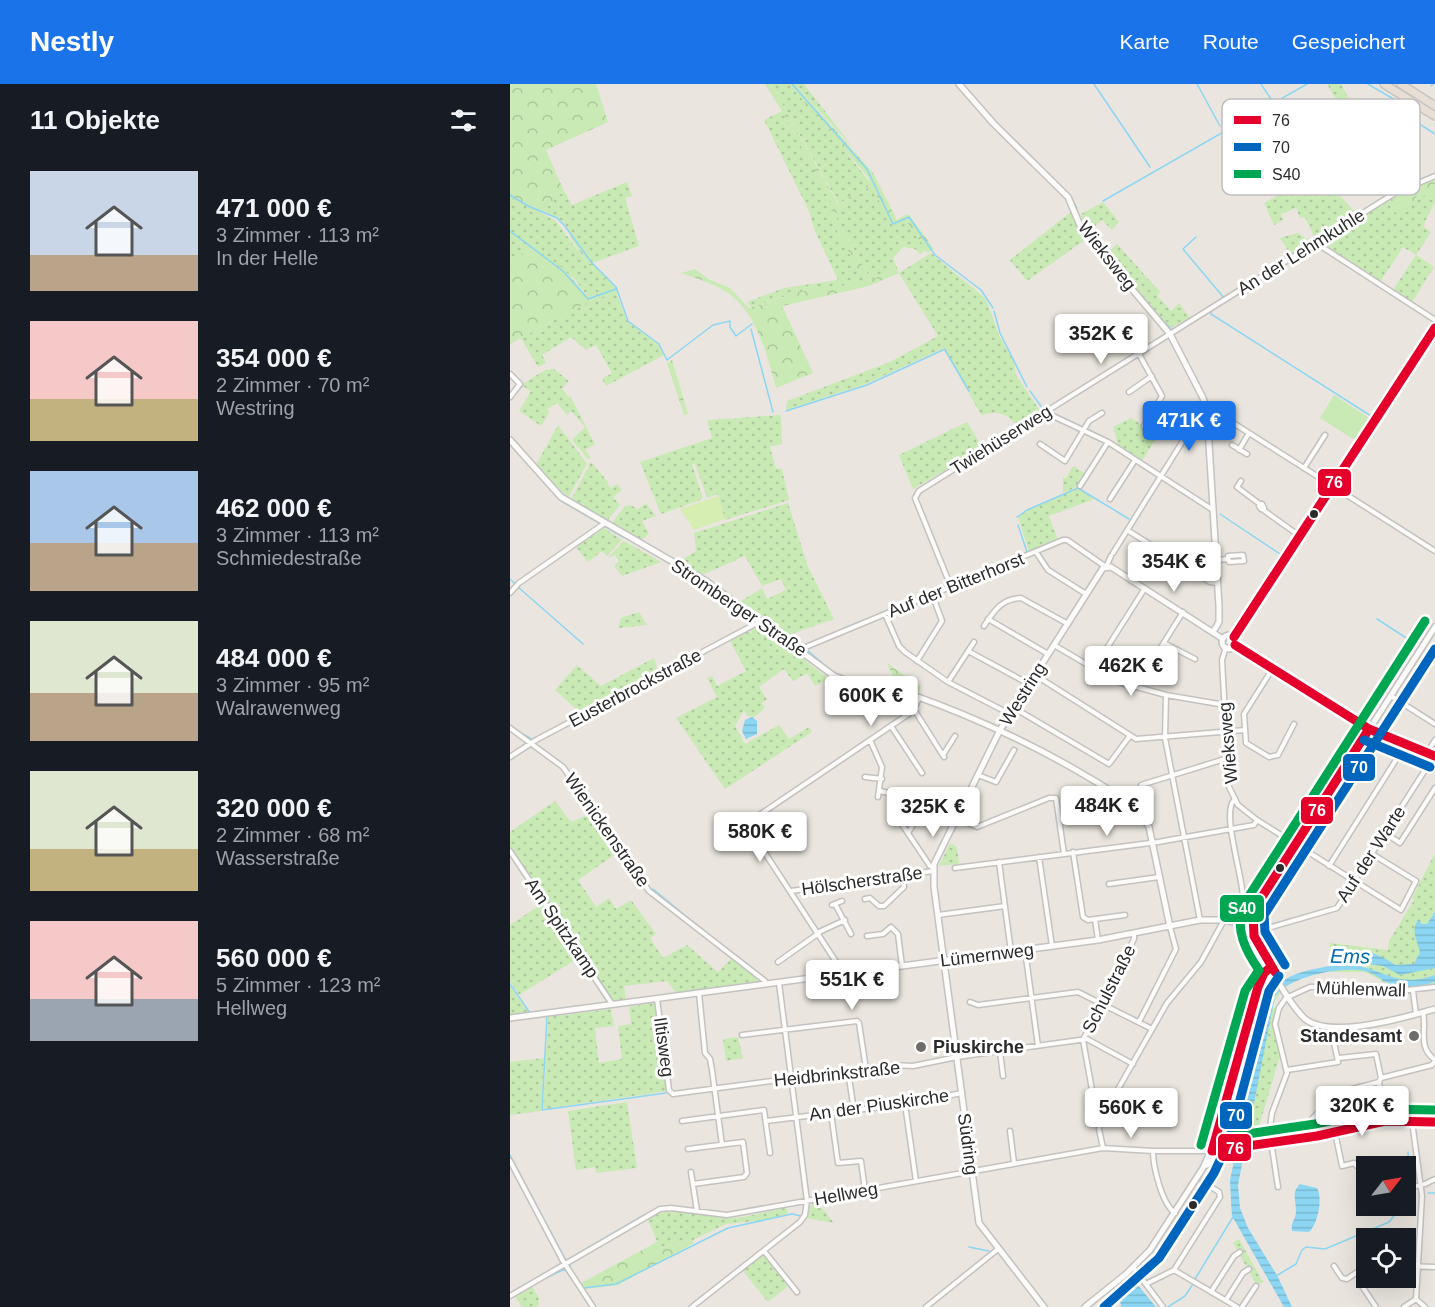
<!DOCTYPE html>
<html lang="de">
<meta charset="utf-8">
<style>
:root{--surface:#171b24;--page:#20242c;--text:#f1f3f6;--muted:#9ea1a6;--accent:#1a73e8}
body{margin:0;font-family:Arial,sans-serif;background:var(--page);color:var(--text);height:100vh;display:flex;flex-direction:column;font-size:22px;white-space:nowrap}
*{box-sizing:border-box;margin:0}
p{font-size:20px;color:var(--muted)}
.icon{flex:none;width:33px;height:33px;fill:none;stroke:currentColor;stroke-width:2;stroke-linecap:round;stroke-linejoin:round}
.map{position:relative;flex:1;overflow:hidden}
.side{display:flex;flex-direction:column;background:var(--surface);width:510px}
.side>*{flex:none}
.needle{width:39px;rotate:59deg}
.buttons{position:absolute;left:846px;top:1072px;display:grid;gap:12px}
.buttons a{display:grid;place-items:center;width:60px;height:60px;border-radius:0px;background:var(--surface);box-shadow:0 6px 24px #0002;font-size:30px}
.price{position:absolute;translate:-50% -51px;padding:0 14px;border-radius:6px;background:#fff;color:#222;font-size:20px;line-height:39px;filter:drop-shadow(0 2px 3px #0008)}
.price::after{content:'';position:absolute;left:50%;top:36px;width:18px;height:14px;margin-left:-9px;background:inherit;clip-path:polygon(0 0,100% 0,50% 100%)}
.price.current{background:var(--accent);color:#fff}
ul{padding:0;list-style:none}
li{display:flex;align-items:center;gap:18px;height:150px;padding:0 30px}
li span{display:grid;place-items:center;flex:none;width:168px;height:120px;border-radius:0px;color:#555}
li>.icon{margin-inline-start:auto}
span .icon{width:72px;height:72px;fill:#fffc;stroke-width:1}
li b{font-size:26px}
h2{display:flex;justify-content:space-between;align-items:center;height:72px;padding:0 30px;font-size:26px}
header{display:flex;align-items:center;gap:36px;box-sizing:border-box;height:84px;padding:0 30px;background:var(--accent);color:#fff}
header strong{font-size:28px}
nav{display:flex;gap:33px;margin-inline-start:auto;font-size:21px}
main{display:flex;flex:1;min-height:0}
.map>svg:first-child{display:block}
.grass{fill:url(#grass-dots)}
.forest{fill:url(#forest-crowns)}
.garden{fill:#c9e9b5}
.pitch{fill:#d6eeb1}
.water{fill:url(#water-rules)}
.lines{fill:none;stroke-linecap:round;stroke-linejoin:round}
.stream{stroke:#8cd6f3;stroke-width:1.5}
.street-casing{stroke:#c3c2c1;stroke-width:7}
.secondary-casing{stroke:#c3c2c1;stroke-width:8}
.highway-casing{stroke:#c5c4c1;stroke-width:10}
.street{stroke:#fcfbfa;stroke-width:4}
.secondary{stroke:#fcfbfa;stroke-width:5}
.highway{stroke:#e9ded3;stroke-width:7}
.bus-1-casing{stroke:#fff;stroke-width:14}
.bus-2-casing{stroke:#fff;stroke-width:14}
.bus-3-casing{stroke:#fff;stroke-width:14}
.bus-1{stroke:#e4002b;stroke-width:9}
.bus-2{stroke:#0065bd;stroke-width:9}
.bus-3{stroke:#00a651;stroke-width:9}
.bus-dot{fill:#2b2b2b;stroke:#fff;stroke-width:2}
.poi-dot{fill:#6e6c6a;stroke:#fff;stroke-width:2}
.labels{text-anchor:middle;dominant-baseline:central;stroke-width:6;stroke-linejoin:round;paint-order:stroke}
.street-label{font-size:18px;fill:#2b2b2b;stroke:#fff}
.poi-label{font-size:18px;font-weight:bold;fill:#2b2b2b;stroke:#fff;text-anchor:end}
.water-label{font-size:20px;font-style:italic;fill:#006baa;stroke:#fff}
.key{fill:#fff;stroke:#bfbfbf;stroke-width:1.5}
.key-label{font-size:16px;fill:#2b2b2b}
.line-badge{stroke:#fff;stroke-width:2}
.badge-label{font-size:16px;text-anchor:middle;font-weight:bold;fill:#fff}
</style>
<header>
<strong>Nestly</strong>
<nav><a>Karte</a><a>Route</a><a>Gespeichert</a></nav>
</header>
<main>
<section class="side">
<h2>11 Objekte<svg class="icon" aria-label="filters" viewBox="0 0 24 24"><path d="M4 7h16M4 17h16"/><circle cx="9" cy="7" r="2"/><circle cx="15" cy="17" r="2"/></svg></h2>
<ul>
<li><span style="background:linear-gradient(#c9d6e8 70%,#b9a48a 0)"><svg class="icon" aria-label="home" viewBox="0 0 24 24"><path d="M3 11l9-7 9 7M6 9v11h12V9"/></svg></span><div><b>471 000 €</b><p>3 Zimmer · 113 m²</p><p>In der Helle</p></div></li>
<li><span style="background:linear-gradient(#f6c9c9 65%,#c2b280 0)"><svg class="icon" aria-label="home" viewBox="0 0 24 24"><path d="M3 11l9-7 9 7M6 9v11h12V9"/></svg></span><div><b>354 000 €</b><p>2 Zimmer · 70 m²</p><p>Westring</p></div></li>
<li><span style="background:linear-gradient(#a9c7e8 60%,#b9a48a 0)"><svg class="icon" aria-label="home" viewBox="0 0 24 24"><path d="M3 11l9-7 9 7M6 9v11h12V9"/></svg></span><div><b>462 000 €</b><p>3 Zimmer · 113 m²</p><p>Schmiedestraße</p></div></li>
<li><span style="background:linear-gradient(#dfe7d0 60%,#b9a48a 0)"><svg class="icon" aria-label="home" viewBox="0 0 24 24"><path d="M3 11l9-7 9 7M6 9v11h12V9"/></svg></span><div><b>484 000 €</b><p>3 Zimmer · 95 m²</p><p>Walrawenweg</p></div></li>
<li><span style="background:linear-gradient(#dfe7d0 65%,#c2b280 0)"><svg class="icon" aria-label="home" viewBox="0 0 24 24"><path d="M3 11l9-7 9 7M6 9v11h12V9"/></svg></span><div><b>320 000 €</b><p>2 Zimmer · 68 m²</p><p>Wasserstraße</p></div></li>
<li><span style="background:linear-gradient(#f6c9c9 65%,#9aa5b1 0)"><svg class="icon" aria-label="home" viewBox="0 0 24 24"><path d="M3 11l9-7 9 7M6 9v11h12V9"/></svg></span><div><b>560 000 €</b><p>5 Zimmer · 123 m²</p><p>Hellweg</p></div></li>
</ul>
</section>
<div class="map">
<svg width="925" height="1223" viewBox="0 0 925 1223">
<defs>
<pattern id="grass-dots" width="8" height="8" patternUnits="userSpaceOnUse" patternTransform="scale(1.5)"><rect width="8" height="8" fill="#c9e9b5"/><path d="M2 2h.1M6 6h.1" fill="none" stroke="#adc89c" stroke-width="1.8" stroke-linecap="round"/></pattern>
<pattern id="forest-crowns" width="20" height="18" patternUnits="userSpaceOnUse" patternTransform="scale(1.5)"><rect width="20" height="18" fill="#c9e9b5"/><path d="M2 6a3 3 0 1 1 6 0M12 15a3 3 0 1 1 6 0" fill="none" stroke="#adc89c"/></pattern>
<pattern id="water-rules" width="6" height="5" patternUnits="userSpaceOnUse" patternTransform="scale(1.5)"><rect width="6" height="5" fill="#8cd6f3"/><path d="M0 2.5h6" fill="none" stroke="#79b8d0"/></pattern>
</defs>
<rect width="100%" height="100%" fill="#eae6df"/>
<!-- grass -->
<path class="grass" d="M261,0H279L315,40L360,99L329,120Z
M285,0H294L345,66Z
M817,0H831L852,38L842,44Z
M272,27L325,125L318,130L356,199L289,208L241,223L237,218L274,204L328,196L304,145L299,127L254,36Z
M809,89L846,129L805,155L795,133L790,134L786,124L771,130L773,136L764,141L754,119Z
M117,98L122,112L115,114L129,162L82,179L53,138L33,127L54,107L62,121Z
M361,102L384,144L397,138L417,166L410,170L405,165L393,163L383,174L387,184L361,196L324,130L331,125L330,122Z
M910,108L925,118L913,142L921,148L906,171L924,183L902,218L883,206L906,171L893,163L870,198L811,159L880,115L882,129L900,121Z
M0,114L45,136L79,181L103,205L78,213L63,193L0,185Z
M593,118L609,138L602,146L592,136L578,148L573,142L571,130Z
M562,127L567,143L576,155L517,197L500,176Z
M788,149L801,158L781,171L770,154Z
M607,160L650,208L647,211L661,227L669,219L680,234L660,244L596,170Z
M421,169L476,215L489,251L504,278L506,291L530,327L507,342C497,328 486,327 471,331L434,264L356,300L276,326L277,317L380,278L428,252L389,189Z
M106,208L117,237L148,260L154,271L96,302L92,295L102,289L86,261L76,266L61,253L32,271L36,279L28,283L11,254L80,217Z
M44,285L59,297L52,304L58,313L60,312L85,360L75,366L81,374L78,375L62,356L75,343L61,327L57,331L47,319L37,325L39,329L31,342L9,327L21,307L11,301L35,286Z
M271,331L272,360L260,363L266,384L272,385L279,416L215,436L208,410L197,414L185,379L182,380L193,415L151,430L130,378L202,354L197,336Z
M621,334L648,351L632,377L608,361L603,343Z
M457,338L473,364L403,405L389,371Z
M48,341L77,380L58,414L26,381Z
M81,378L98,398L97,400L101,404L107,400L112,406L103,413L110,421L97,437L61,416Z
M563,382L576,390L569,394L573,397L569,402L553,409V393L556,394Z
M568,404L584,415L539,432L548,456L519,468L508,433L517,426Z
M136,419L146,432L132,437L139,450L132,456L102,439L115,422L120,421L128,425Z
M278,419L298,483L324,535L278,551L231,517L252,504L257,515L276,506L271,495L252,502L235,472L192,491L168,478L186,467L184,449Z
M94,444L112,456L97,472L92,467L78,478L66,463Z
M114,457L151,478L112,492L104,482L109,477L105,471L98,474Z
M129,528L137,541L108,544L111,534Z
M250,542L319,595L305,602L297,589L283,597L274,585L249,603L257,615L252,619L255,624L244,633L237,632L234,626L225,642L235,660L269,641L279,655L299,643L302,648L215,705L166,634L207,613L197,594L202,592L207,602L236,587L220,557L239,547L242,550L241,546Z
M144,574L148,588L72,630L45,606L67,581L91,602Z
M45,717L61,738L83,729L110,767L68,796L86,823L99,814L106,825L121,816L146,850L140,854L153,874L177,861L208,888L222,874L250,898L166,909L157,897L114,902L116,916H103L0,764V748Z
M440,759L447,763L449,780L429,782Z
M925,769V901L889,906L855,888H820V859L878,866L879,857L904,816L902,814Z
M33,819L70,873L9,911L0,897V841Z
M764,895L772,906L762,922L767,926L764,941L772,966L745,1055L720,1059L722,1044L715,1042L752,909L758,897Z
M0,901L18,928L0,931Z
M147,918L158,1007L33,1025L38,933L101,925L104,942L85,944L89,979L112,975L108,942L121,940L119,923Z
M228,953L233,974L216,977L213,955Z
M34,974L31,1027L0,1031V978Z
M117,1018L127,1084L86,1089L85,1083L66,1086L58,1027Z
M302,1118H307L324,1139L297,1134Z
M276,1123L278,1130L257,1136L216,1140L183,1156L150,1164L137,1134C162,1120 188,1133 216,1134C235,1135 258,1127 276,1123Z
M729,1155L753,1198L747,1202L723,1159Z
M252,1171H256L276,1197L277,1203L258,1218L233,1187Z
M22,1203L29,1213L28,1223H12L5,1212Z"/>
<!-- forest -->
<path class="forest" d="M0,0H86L98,38L36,66L54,107L31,129L0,114Z
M255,0H261L328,120L360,99L358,93L279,0H285L363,89L387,136L397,130L400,132L424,165L418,169L397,138L384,145L361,102L330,122L332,125L324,130L361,196L387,184L389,189L359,202L272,222L303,289L266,304C258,274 248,233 222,212C208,201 188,195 171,189L185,185L198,195L220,204L239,224L289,208L355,198L318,130L324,124L272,27Z
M925,95V118L910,108L900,121L882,130L880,115Z
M63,151L82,179L108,204V208L80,217L0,260V185L20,160L54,185L78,213L102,205L79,181L60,153Z
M162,276L178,330L174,331L157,279Z
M377,579L411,603L408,609L387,602Z
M183,1156L184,1159L108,1201L75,1205L71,1199L147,1158L151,1164Z"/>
<!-- garden -->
<path class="garden" d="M824,311L862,336L848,358L810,334Z"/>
<!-- pitch -->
<path class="pitch" d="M208,412L215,435L184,446L170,425Z"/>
<!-- water -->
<path class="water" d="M242,633L247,637V650L236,655L232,647L235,636Z
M925,828V884L890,891L873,882L838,877C853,861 870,871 885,881L904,880L910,868C907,856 900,845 909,835L911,840H917Z
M832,880C872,881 883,906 925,891V898C913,901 901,905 889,903C876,901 867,890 855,887C832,882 780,892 765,912L728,1101L730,1124L738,1144L768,1193L782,1223H774L722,1132L721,1117L720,1096L758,915C770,887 805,885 832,880Z
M790,1100L807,1104C813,1114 808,1140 799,1148L782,1147C781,1139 783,1139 785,1133C789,1122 779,1110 790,1100Z
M622,1194L646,1223H611L608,1204Z"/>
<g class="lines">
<!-- stream -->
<path class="stream" d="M282,0L357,85L383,140L399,133L425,171L471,206L483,224
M584,0L640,83
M687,0L710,42
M751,0L761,15
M858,0L887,17
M921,2L923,0
M733,38L764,91L819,62
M823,59L886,25L925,50
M550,102L556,107
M0,111L18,122L47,134L54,141L82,179L106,203L118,237L149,260L157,276L203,241L220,237V243L226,252L242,240
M563,117L567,124
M593,117L797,0
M0,147L53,187L78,215L106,205
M686,153L673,165L714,214L700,223
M631,212L638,220
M894,214L901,218
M711,220L701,227V230L861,332
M640,223L662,246L680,235
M484,227L490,249L517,303
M683,233L696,225
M241,245L263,328
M435,266L459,307
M520,307L533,325
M276,327L357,301L435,265
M549,332L572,343
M579,346L597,355
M601,357L625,373
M34,399L53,418L91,440
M710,430L773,472
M507,433L517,426L568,404L619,435
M508,441L517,468
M96,443L113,453
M120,456L149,473
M152,475L196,500
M0,495L5,500
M8,503L73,560
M0,506L4,502
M425,506L437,501
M0,512L7,504
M227,516L278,553
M396,519L418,509
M368,530L391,521
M867,535L904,559
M344,540L362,533
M333,545L339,542
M297,566L317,583
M320,586L329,591
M327,596L351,602
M348,597L381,601L407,610
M6,646L23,656
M26,660L54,681L105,755
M286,804L338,797
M143,805L206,857
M69,866L103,917L106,918
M0,900L20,929
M37,932L32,1026L156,1009
M0,1071L55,1175L58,1176
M0,1081L50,1177
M918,1109H925
M896,1114L900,1108L898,1068
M459,1163L479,1167
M59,1175L134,1131
M60,1180V1184L73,1204L106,1200L218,1144L282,1130L291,1132
M40,1192L55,1185L68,1204
M766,1192L786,1180L792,1166L796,1163L815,1165L865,1144L879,1138L892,1122
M685,1195L723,1133
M3,1208L49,1181
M5,1212L16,1205
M658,1223L675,1212L683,1200"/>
<defs>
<path id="street" d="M806,159L925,236
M629,270L652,312L634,342
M0,290L10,300L0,313
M619,308L642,292
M538,327L541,331L598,358L703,426
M530,360L555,377L579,337L592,329
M722,361L737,370
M729,366L739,349
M794,384L815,351
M731,397L727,403L751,421
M570,402L598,358
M600,415L625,376
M752,420L754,424L751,425L749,422Z
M752,425L791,453
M617,446L700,498L708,499
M526,468L538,486L576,510
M603,469L684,339C690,329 694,327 706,328L925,467
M733,471L734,477L719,478L718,472Z
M706,476L718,475
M441,503L405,414L409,407L885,109L925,92
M0,509L9,499L95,439
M375,530L389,562L395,568L438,598L500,630
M478,535L538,570
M474,542C484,527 491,515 511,514L558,540
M724,553L925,244
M654,559L685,575
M544,561L605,597L656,611L715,621
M716,563L712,576L719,703L728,721L747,736L891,826L906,797L862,770
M291,565L553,456H557L596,483L601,472
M458,567L519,600
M407,577L432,537L422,510
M763,584L734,630L736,659L759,673L768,671L784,640
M583,586L635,504
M525,591L626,655L735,646
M438,598L464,558
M626,603L673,528
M656,611L655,654L690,836
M881,612L925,640
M504,624L599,680L619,653
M405,627L434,673
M381,642L412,689
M0,644L53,683L139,807L255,897L256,900
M360,656L372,683L368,713
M917,669L925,656
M433,671L445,652
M0,673L26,656L251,537
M468,691L486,698L504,666
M355,693L372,695
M631,701L718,674
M370,707L391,712
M724,716C711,730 734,795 733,816C733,823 728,831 725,838
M387,733L420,782L424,784
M446,734L467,743L539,714H546L554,770
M398,749L415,721
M875,749L890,759L925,704
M0,767L102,920
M563,768L573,833L578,836L615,831
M529,773L542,862
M489,778L501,868
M819,782L896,660
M445,784L648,758L744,741L747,736
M599,800L649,793
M281,807L423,787
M355,815L360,814L369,822H374L394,803L393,792
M325,820L341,850
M322,821L332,817
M428,831L495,822
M585,835L588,856
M309,848L335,836
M741,849L827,824L924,672
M357,852L373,850L381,843L388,850L392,882
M515,866L528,962
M268,878L309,849
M334,890L236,740L403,627L409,614
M903,907L906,930
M189,909L195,969L200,975L202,986L212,1061
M147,915L159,1006L163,1010L382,981L403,982L447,973L577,955L623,980
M460,918L468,921L568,908L642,945
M913,928C917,947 907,962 925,976
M629,938L666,865L660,843
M232,951L347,937L349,939L356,985
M490,967L493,992
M829,974L866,970L871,994L869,998L875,1037
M777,986L828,978L821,943
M338,987L344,1027
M871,994L922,981L925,977
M395,1020L406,1097
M321,1029L328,1079L351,1077L355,1106
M591,1035L586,1028L573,956L624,855V851
M172,1037L254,1026L260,1069
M256,1037L395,1020L452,1009
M902,1037L912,1112L906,1215
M500,1047L504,1079
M825,1048L832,1082L844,1079L850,1085L856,1115
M796,1053L802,1035L827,1009L869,998
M761,1057L768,1103
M758,1058L762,1029L777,989L765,940L769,924L776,914L800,903L829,902L868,909L925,903
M593,1064L589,1045L591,1035L657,919L691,878L714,836
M178,1065L233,1058L237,1089L234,1093L183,1100
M643,1067C643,1083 652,1120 665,1129
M0,1077L53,1177L83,1223
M181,1088L187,1127
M896,1104L915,1100L925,1095
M254,1167L287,1208
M824,1182L832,1194L837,1195L856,1182
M896,1182L925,1183
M623,1183L653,1223
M664,1186L727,1223
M636,1200L664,1186L710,1113L709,1108L693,1098
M852,1202L866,1223
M701,1208L724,1172L730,1168
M0,1212L150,1125L161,1124L217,1131L593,1064L643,1067H701
M906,1215L915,1223
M716,1216L733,1189L739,1185
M182,1223L290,1138L295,1131L297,1117L269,899
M416,1223L488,1165
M732,1223L746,1202
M894,1223L906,1215"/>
<path id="secondary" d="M449,0L484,40L558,113L572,146L660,250L693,314L697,327L709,522V538L703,548
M0,356L51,413L196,497L324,592C348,603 375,601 400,610C476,637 550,673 618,718L631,731L639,743L660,843
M925,543L756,806C748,819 736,833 741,849C757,875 772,910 792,932C815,958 895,933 925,925
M712 558a7 7 0 1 1 14 0a7 7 0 1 1-14 0Z
M725,561L859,645L925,672
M751,902L765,888
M0,934L588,856L690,836H714L739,841
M702,1067L807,1052L875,1037L925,1038
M697,1081L713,1068
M534,1223L469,1139L424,803V780L490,646L593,484L601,483L713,555
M575,1223L616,1190L640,1166L693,1084L707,1054L748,903L754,889L761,883"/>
<path id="highway" d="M874,0L925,32
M891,0L925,22"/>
</defs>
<!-- street casing -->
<use href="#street" class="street-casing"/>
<!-- secondary casing -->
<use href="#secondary" class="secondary-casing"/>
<!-- highway casing -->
<use href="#highway" class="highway-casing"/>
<!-- street -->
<use href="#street" class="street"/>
<!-- secondary -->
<use href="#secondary" class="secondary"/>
<!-- highway -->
<use href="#highway" class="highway"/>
<defs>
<path id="bus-1" d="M724,553L925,244
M725,561L859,645L925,672
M765,888L744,852L743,827L859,645
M702,1067L807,1052L875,1037L925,1038
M702,1067L748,903L754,889L761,883"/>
<path id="bus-2" d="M854,656L920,683
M775,881L755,848L754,831L925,565
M594,1223L649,1174L704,1089L719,1057L759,907L769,892"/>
<path id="bus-3" d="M717,1053L805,1040L874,1025L925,1026
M691,1061L735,907L749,886C735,866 726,847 732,823L915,537"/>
</defs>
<!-- bus-1 casing -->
<use href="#bus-1" class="bus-1-casing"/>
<!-- bus-2 casing -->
<use href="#bus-2" class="bus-2-casing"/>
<!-- bus-3 casing -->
<use href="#bus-3" class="bus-3-casing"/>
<!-- bus-1 -->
<use href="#bus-1" class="bus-1"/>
<!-- bus-2 -->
<use href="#bus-2" class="bus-2"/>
<!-- bus-3 -->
<use href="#bus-3" class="bus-3"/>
</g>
<!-- markers -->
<g class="bus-dot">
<circle cx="804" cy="430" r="5"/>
<circle cx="770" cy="784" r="5"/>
<circle cx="683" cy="1121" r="5"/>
</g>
<g class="poi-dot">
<circle cx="904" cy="952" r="6"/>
<circle cx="411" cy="963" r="6"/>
</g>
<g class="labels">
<!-- street labels -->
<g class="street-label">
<text transform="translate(791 168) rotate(-32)">An der Lehmkuhle</text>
<text transform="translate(597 172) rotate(52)">Wieksweg</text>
<text transform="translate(491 356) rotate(-32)">Twiehüserweg</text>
<text transform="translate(446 501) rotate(-22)">Auf der Bitterhorst</text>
<text transform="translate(229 524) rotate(34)">Stromberger Straße</text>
<text transform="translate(125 604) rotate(-28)">Eusterbrockstraße</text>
<text transform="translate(513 610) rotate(-58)">Westring</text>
<text transform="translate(718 659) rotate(-95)">Wieksweg</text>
<text transform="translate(97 746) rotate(55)">Wienickenstraße</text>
<text transform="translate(861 770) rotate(-57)">Auf der Warte</text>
<text transform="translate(352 797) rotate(-8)">Hölscherstraße</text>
<text transform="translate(52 844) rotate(56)">Am Spitzkamp</text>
<text transform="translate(477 871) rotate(-7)">Lümernweg</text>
<text transform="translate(599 905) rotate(-63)">Schulstraße</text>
<text transform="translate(851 905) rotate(2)">Mühlenwall</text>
<text transform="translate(154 963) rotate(82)">Iltisweg</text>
<text transform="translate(327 990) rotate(-6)">Heidbrinkstraße</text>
<text transform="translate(369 1021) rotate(-8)">An der Piuskirche</text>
<text transform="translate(458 1060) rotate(82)">Südring</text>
<text transform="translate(336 1110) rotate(-10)">Hellweg</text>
</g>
<!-- poi labels -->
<g class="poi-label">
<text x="892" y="952">Standesamt</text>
<text x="423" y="963" text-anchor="start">Piuskirche</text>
</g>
<!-- water labels -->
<g class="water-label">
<text transform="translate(840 872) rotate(1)">Ems</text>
</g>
</g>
<!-- legend -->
<rect x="712" y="15" width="198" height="96" rx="9" class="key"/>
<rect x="724" y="32" width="27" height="8" fill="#e4002b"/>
<rect x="724" y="59" width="27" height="8" fill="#0065bd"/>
<rect x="724" y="86" width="27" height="8" fill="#00a651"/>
<g class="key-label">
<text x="762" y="42">76</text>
<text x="762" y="69">70</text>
<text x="762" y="96">S40</text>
</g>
<g class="line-badge">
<rect x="807" y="384" width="35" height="29" rx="6" fill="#e4002b"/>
<rect x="832" y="669" width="34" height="29" rx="6" fill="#0065bd"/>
<rect x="790" y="712" width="34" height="29" rx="6" fill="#e4002b"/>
<rect x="709" y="810" width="46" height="29" rx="6" fill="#00a651"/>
<rect x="709" y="1017" width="34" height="29" rx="6" fill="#0065bd"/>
<rect x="707" y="1049" width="35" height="29" rx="6" fill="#e4002b"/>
</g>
<g class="badge-label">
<text x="824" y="404">76</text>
<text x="849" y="689">70</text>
<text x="807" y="732">76</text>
<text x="732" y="830">S40</text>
<text x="726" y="1037">70</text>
<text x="725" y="1070">76</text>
</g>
</svg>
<div class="buttons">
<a><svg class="needle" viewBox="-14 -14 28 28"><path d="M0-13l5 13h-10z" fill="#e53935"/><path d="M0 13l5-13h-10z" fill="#9ea1a6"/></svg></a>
<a><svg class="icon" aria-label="locate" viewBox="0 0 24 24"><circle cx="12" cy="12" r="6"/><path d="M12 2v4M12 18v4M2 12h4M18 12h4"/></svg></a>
</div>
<b class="price" style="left:591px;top:281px">352K €</b>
<b class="price current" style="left:679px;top:368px">471K €</b>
<b class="price" style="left:664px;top:509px">354K €</b>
<b class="price" style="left:621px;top:613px">462K €</b>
<b class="price" style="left:361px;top:643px">600K €</b>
<b class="price" style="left:597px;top:753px">484K €</b>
<b class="price" style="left:423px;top:754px">325K €</b>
<b class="price" style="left:250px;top:779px">580K €</b>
<b class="price" style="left:342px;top:927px">551K €</b>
<b class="price" style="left:852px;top:1053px">320K €</b>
<b class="price" style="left:621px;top:1055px">560K €</b>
</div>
</main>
